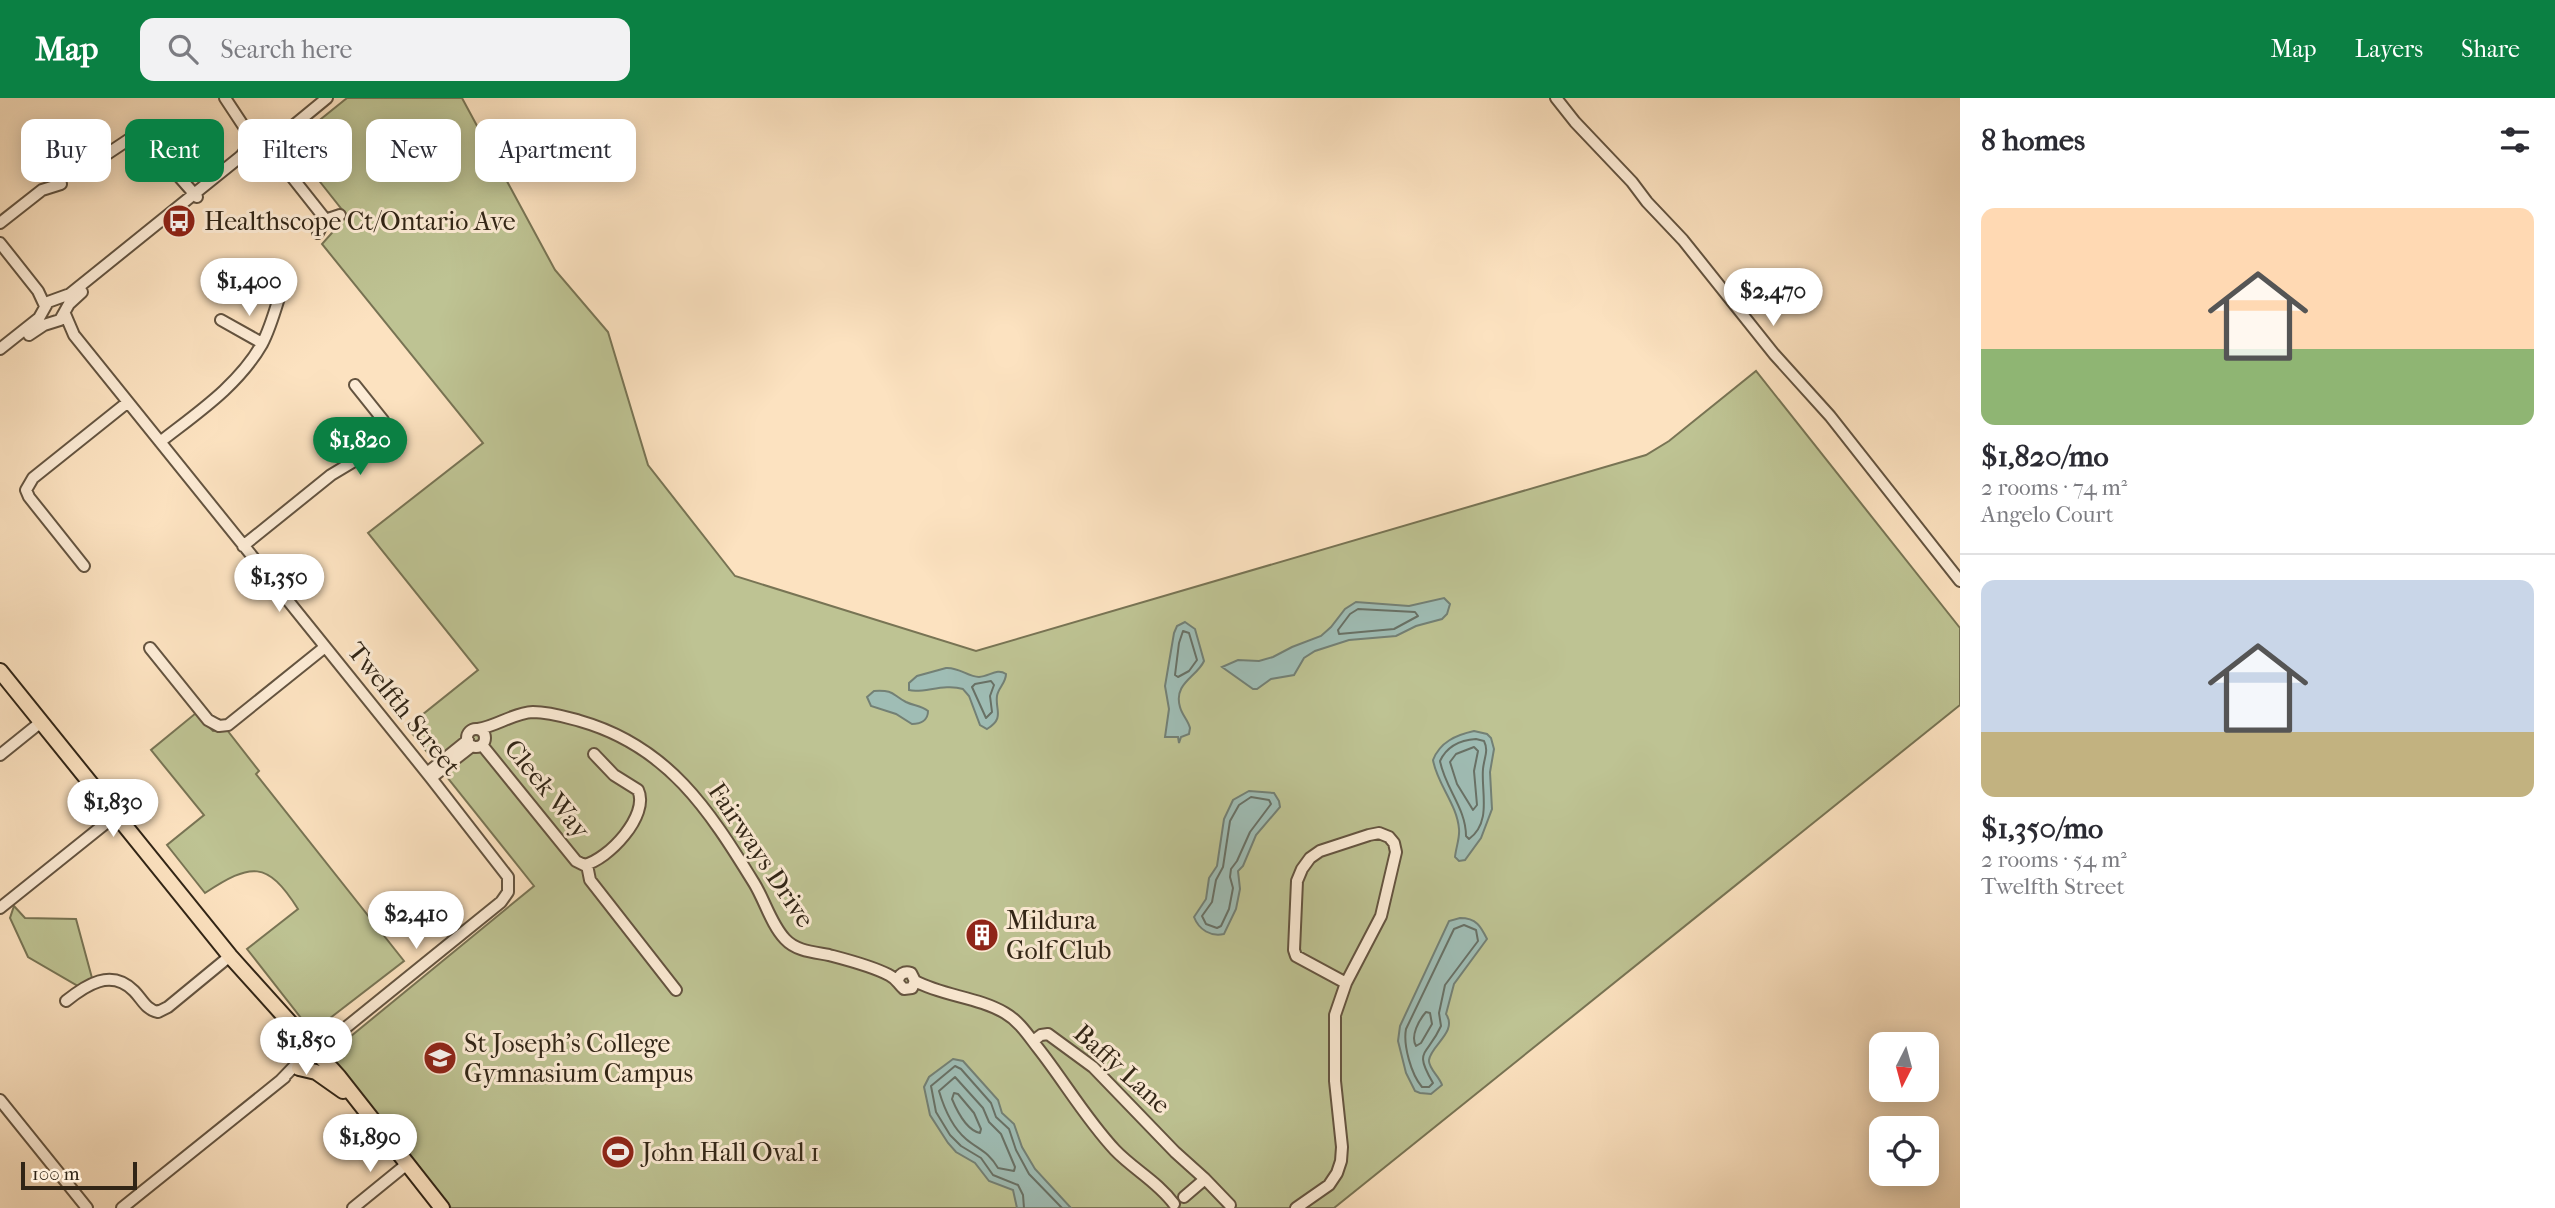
<!DOCTYPE html>
<meta charset="utf-8">
<style>
:root{--surface:#fff;--page:#f2f2f3;--text:#2b2b33;--muted:#7c7c81;--line:#e1e1e2;--accent:#0b8043}
body{margin:0;font-family:"IM FELL French Canon",serif;background:var(--page);color:var(--text);height:100vh;display:flex;flex-direction:column;font-size:26px;white-space:nowrap}
*{box-sizing:border-box;margin:0}
p{font-size:23px;color:var(--muted)}
.icon{flex:none;width:38px;height:38px;fill:none;stroke:currentColor;stroke-width:2;stroke-linecap:round;stroke-linejoin:round}
.map{position:relative;flex:1;overflow:hidden}
.details{display:flex;flex-direction:column;background:var(--surface);width:595px}
.details>*{flex:none}
.banner{position:absolute;left:21px;top:21px;width:665px;height:63px;display:flex;gap:14px}
.needle{width:46px;rotate:186deg}
.fabs{position:absolute;left:1869px;top:934px;display:grid;gap:14px}
.fabs a{display:grid;place-items:center;width:70px;height:70px;border-radius:14px;background:var(--surface);box-shadow:0 4px 18px #0003;font-size:35px}
.scale{position:absolute;left:21px;bottom:18px;width:116px;box-sizing:border-box;padding-left:7px;border:4px solid #312516;border-top:0;font-size:19px;line-height:24px;white-space:nowrap;color:#312516;-webkit-text-stroke:5px #fdecd6;paint-order:stroke}
.price{position:absolute;translate:-50% -60px;padding:0 16px;border-radius:24px;background:#fff;color:#222;font-size:23px;line-height:46px;filter:drop-shadow(0 2px 4px #0008)}
.price::after{content:'';position:absolute;left:50%;top:42px;width:21px;height:16px;margin-left:-10px;background:inherit;clip-path:polygon(0 0,100% 0,50% 100%)}
.price.on{background:var(--accent);color:#fff}
ul{padding:0;list-style:none}
li{display:grid;align-content:center;gap:14px;height:371px;padding:0 21px}
li+li{border-top:2px solid var(--line)}
li span{display:grid;place-items:center;height:217px;border-radius:14px;color:#555}
li>.icon{margin-inline-start:auto}
span .icon{width:126px;height:126px;fill:#fffc;stroke-width:1}
li b{font-size:30px}
h2{display:flex;justify-content:space-between;align-items:center;height:84px;padding:0 21px;font-size:30px}
.pill{padding:0 24px;border-radius:14px;background:var(--surface);box-shadow:0 4px 18px #0003;font-size:24px;line-height:63px}
.pill.on{background:var(--accent);color:#fff}
header{display:flex;align-items:center;gap:42px;box-sizing:border-box;height:98px;padding:0 35px;background:var(--accent);color:#fff}
header strong{font-size:33px}
nav{display:flex;gap:38px;margin-inline-start:auto;font-size:24px}
.search{width:490px;height:63px;background:var(--page);display:flex;align-items:center;gap:18px;box-sizing:border-box;padding:0 24px;border-radius:14px;color:var(--muted);font-size:26px}
main{display:flex;flex:1;min-height:0}
.map>svg:first-child{display:block}
.green{fill:#bec393;stroke:#787454;stroke-width:2}
.water{fill:#9fbdb5;stroke:#738075;stroke-width:2}
.lines{fill:none;stroke-linecap:round;stroke-linejoin:round}
.shore{stroke:#687166;stroke-width:2}
.minor-casing{stroke:#645440;stroke-width:14}
.major-casing{stroke:#312516;stroke-width:18}
.minor{stroke:#fdecd6;stroke-width:10}
.major{stroke:#fce2c0;stroke-width:14}
.labels{text-anchor:middle;dominant-baseline:central;stroke-width:6;stroke-linejoin:round;paint-order:stroke}
.poi-label{font-size:26px;fill:#312516;stroke:#fdecd6;text-anchor:start}
.street-label{font-size:26px;fill:#312516;stroke:#fdecd6}
</style>
<header>
<strong>Map</strong>
<div class="search"><svg class="icon" aria-label="search" viewBox="0 0 24 24"><circle cx="10" cy="10" r="6"/><path d="M15 15l6 6"/></svg>Search here</div>
<nav><a>Map</a><a>Layers</a><a>Share</a></nav>
</header>
<main>
<div class="map">
<svg width="1960" height="1110" viewBox="0 0 1960 1110">
<rect width="100%" height="100%" fill="#fce2c0"/>
<filter id="stains"><feTurbulence type="fractalNoise" baseFrequency=".00286" numOctaves="4"/><feColorMatrix values="0 0 0 0 .2 0 0 0 0 .09 0 0 0 0 .02 0 0 0 .5 -.17"/></filter>
<radialGradient id="worn" r=".72"><stop offset=".6" stop-color="#630" stop-opacity="0"/><stop offset="1" stop-color="#630" stop-opacity=".3"/></radialGradient>
<!-- green -->
<path class="green" d="M347,0H462L555,172L608,234L648,367L735,478L976,553L1646,357L1669,343L1756,273L1960,530V607L1334,1110H451L328,957L534,788L407,629L478,572L368,435L483,345L322,146L347,118L290,46Z
M196,615L213,633L227,632L259,673L256,676L404,863L312,934L247,851L298,811C267,762 251,765 205,795L167,747L204,717L151,652Z
M14,808L25,820L76,821L92,880L78,888L28,859L10,820Z"/>
<!-- water -->
<path class="water" d="M1444,500L1450,506L1447,516L1442,521L1416,528L1396,538L1349,542L1315,553L1304,560L1294,577L1271,581L1257,591H1253L1222,569L1238,562L1259,563L1273,559L1292,549L1321,538L1331,529L1345,511L1356,504L1409,508Z
M1185,524L1195,531L1204,563C1197,579 1173,585 1180,609C1182,617 1188,622 1190,630L1189,636L1181,639L1179,645L1178,639H1165L1169,611L1165,588L1174,535L1177,528Z
M946,570C959,569 968,579 979,579C990,578 997,570 1006,576C1006,585 998,590 997,598C995,612 1005,620 987,631L980,627L969,598L963,591C944,585 922,596 909,592V585L917,578Z
M874,593C895,592 891,596 906,604C914,608 921,607 928,613C928,623 920,626 912,626L896,616L871,608L867,599Z
M1474,633L1487,636L1491,640L1494,651L1490,674L1492,711L1481,740L1465,762L1459,763L1455,759C1456,749 1460,740 1459,731C1457,706 1437,686 1433,662C1440,644 1456,637 1474,633Z
M1249,693L1274,695L1279,703L1280,709L1256,737L1243,768L1238,773L1240,791L1236,811L1224,836C1211,839 1199,832 1194,819L1206,801L1209,780L1217,768L1224,721L1233,702Z
M1460,820C1477,820 1481,829 1487,841L1454,886L1446,916C1458,934 1431,947 1429,962C1428,970 1440,979 1442,987L1431,996L1420,995L1415,993L1406,975L1398,943L1400,928L1449,823Z
M953,961L963,963L998,1002L1002,1015L1014,1026L1022,1049L1035,1071L1071,1110H1017L1013,1092L989,1083L975,1065L956,1054L948,1045L930,1017L924,989L929,979Z"/>
<g class="lines">
<!-- shore -->
<path class="shore" d="M1358,511L1415,514L1418,518L1394,531L1339,536L1338,532L1350,516Z
M1183,533L1189,535L1197,562L1189,573L1178,579L1175,577L1179,545Z
M991,583L994,587L990,598L992,614L986,620L972,589L975,586Z
M1476,641L1484,643C1489,653 1484,660 1483,671C1481,694 1492,724 1469,741L1466,738C1466,710 1445,690 1440,663C1447,648 1461,642 1476,641Z
M1474,649L1478,653L1474,673L1477,707L1473,712L1457,686L1450,664L1456,656Z
M1251,699L1269,702L1271,706L1250,734L1237,763L1231,771L1230,779L1233,790L1229,811L1221,828L1217,830L1206,826L1202,818L1212,804L1216,782L1223,769L1230,723L1239,707Z
M1464,827L1476,832L1478,843L1445,887L1439,915L1441,928C1427,959 1413,951 1433,985L1429,989H1422C1411,976 1403,947 1406,931L1454,831Z
M1426,914L1430,915L1432,926L1421,945L1416,948C1410,938 1419,922 1426,914Z
M955,979L983,1010L989,1024L1001,1036L1015,1069L1014,1073L998,1070C988,1053 979,1052 966,1041C952,1029 944,1010 939,993Z
M954,995L958,996L974,1015L981,1031L980,1035C966,1032 957,1013 952,1001Z
M1024,1110L1023,1097L1018,1087L993,1077L981,1060L961,1048L950,1037L936,1014L931,988L955,968L961,971L991,1005L996,1019L1009,1031L1016,1052L1029,1076L1062,1110"/>
<defs>
<path id="minor" d="M225,0L252,41
M1556,0L1575,24L1632,84L1647,104L1683,142L1774,256L1830,318L1960,483
M276,46L282,37L327,0
M107,56L134,38L144,39L197,99
M266,59L288,74L326,122
M0,125L42,92L61,86
M318,135L325,122L340,117
M0,145L38,193L45,208
M65,216L74,237L431,680L508,779V794L501,804L344,931L308,954L281,982
M221,222L262,245
M29,237L44,227L60,222L69,206L82,194
M0,251L39,220L48,204L70,196L240,59C248,52 252,34 263,34C279,32 282,55 263,59L253,53L251,45
M160,344C197,315 238,288 262,246C271,229 276,209 282,190
M243,448L331,377L366,356L384,341L387,331L383,322L355,287
M84,468L29,399L26,392L33,380L128,304
M150,550L208,622L219,628L228,627L325,549
M478,631C497,628 513,615 533,614C550,614 565,619 580,623C668,648 709,712 754,785C765,803 771,826 785,841C796,853 813,854 829,857C848,862 872,868 889,877C897,881 898,886 904,891L912,890L915,883L911,875C904,873 899,876 898,883
M467 640a9 9 0 1 1 18 0a9 9 0 1 1-18 0Z
M482,647L576,763L584,767C608,762 650,717 638,692L614,677L594,656
M0,657L41,624
M427,675L468,642
M431,680L472,648
M587,767L590,782L676,892
M0,810L116,717
M915,883C943,898 978,899 1005,915C1019,923 1028,937 1038,950C1064,983 1086,1021 1115,1052C1133,1071 1158,1084 1174,1106
M66,903C86,887 111,870 134,893C142,901 146,912 158,914L168,909L230,858
M1033,943L1041,937L1048,936L1093,969L1175,1054L1205,1081L1184,1099
M0,1002L87,1110
M1205,1081L1230,1107
M122,1110L285,979
M353,1110L407,1066
M1296,1110L1329,1087L1337,1075L1341,1063L1342,1049L1335,983V917L1346,885L1381,818L1396,754L1394,745L1389,739L1379,735L1369,737L1320,753L1310,760L1302,771L1297,783L1294,852L1296,858L1346,885"/>
<path id="major" d="M0,573L230,858L339,979L442,1110
M299,970L316,974L343,993"/>
</defs>
<!-- minor casing -->
<use href="#minor" class="minor-casing"/>
<!-- major casing -->
<use href="#major" class="major-casing"/>
<!-- minor -->
<use href="#minor" class="minor"/>
<!-- major -->
<use href="#major" class="major"/>
</g>
<!-- icons -->
<defs>
<symbol id="bus-disc" viewBox="-11 -11 22 22"><circle r="9.5" fill="#8f2418" stroke="#fdecd6"/><path d="M-5-6H5V4H4V6H2V4H-2V6H-4V4H-5ZM-3.5-4V0h7V-4ZM-3.5 1.2v1.5H-2V1.2ZM2 1.2v1.5H3.5V1.2Z" fill="#fff"/></symbol>
<symbol id="building-disc" viewBox="-11 -11 22 22"><circle r="9.5" fill="#8f2418" stroke="#fdecd6"/><path d="M-4-6H4V6H1V3H-1V6H-4ZM-2.5-4.3h1.7v1.8h-1.7ZM.8-4.3h1.7v1.8H.8ZM-2.5-1h1.7V.8h-1.7ZM.8-1h1.7V.8H.8Z" fill="#fff"/></symbol>
<symbol id="school-disc" viewBox="-11 -11 22 22"><circle r="9.5" fill="#8f2418" stroke="#fdecd6"/><path d="M0-5L7-2L0 1L-7-2ZM-4 1L0 2.5L4 1V4Q0 6-4 4Z" fill="#fff"/></symbol>
<symbol id="stadium-disc" viewBox="-11 -11 22 22"><circle r="9.5" fill="#8f2418" stroke="#fdecd6"/><path d="M0-5a6.5 5 0 1 0 0 10a6.5 5 0 1 0 0-10ZM-3.5-1.8h7v3.6h-7Z" fill="#fff"/></symbol>
</defs>
<g fill-rule="evenodd">
<use href="#bus-disc" x="160" y="104" width="38" height="38"/>
<use href="#building-disc" x="963" y="818" width="38" height="38"/>
<use href="#school-disc" x="421" y="941" width="38" height="38"/>
<use href="#stadium-disc" x="599" y="1035" width="38" height="38"/>
</g>
<g class="labels">
<!-- poi labels -->
<g class="poi-label">
<text x="204" y="123">Healthscope Ct/Ontario Ave</text>
<text x="1006" y="822">Mildura<tspan x="1006" dy="30">Golf Club</tspan></text>
<text x="464" y="945">St Joseph's College<tspan x="464" dy="30">Gymnasium Campus</tspan></text>
<text x="642" y="1054">John Hall Oval 1</text>
</g>
<!-- street labels -->
<g class="street-label">
<text transform="translate(404 611) rotate(51)">Twelfth Street</text>
<text transform="translate(547 691) rotate(51)">Cleek Way</text>
<text transform="translate(761 757) rotate(56)">Fairways Drive</text>
<text transform="translate(1122 971) rotate(42)">Baffy Lane</text>
</g>
</g>
<rect width="100%" height="100%" filter="url(#stains)"/>
<rect width="100%" height="100%" fill="url(#worn)"/>
</svg>
<div class="fabs">
<a><svg class="needle" viewBox="-14 -14 28 28"><path d="M0-13l5 13h-10z" fill="#e53935"/><path d="M0 13l5-13h-10z" fill="#7c7c81"/></svg></a>
<a><svg class="icon" aria-label="locate" viewBox="0 0 24 24"><circle cx="12" cy="12" r="6"/><path d="M12 2v4M12 18v4M2 12h4M18 12h4"/></svg></a>
</div>
<div class="scale">100 m</div>
<b class="price" style="left:249px;top:220px">$1,400</b>
<b class="price" style="left:1773px;top:230px">$2,470</b>
<b class="price on" style="left:360px;top:379px">$1,820</b>
<b class="price" style="left:279px;top:516px">$1,350</b>
<b class="price" style="left:113px;top:741px">$1,830</b>
<b class="price" style="left:416px;top:853px">$2,410</b>
<b class="price" style="left:306px;top:979px">$1,850</b>
<b class="price" style="left:370px;top:1076px">$1,890</b>
<div class="banner">
<a class="pill">Buy</a>
<a class="pill on">Rent</a>
<a class="pill">Filters</a>
<a class="pill">New</a>
<a class="pill">Apartment</a>
</div>
</div>
<section class="details">
<h2>8 homes<svg class="icon" aria-label="filters" viewBox="0 0 24 24"><path d="M4 7h16M4 17h16"/><circle cx="9" cy="7" r="2"/><circle cx="15" cy="17" r="2"/></svg></h2>
<ul>
<li><span style="background:linear-gradient(#ffd9b3 65%,#8fb573 0)"><svg class="icon" aria-label="home" viewBox="0 0 24 24"><path d="M3 11l9-7 9 7M6 9v11h12V9"/></svg></span><div><b>$1,820/mo</b><p>2 rooms · 74 m²</p><p>Angelo Court</p></div></li>
<li><span style="background:linear-gradient(#c9d6e8 70%,#c2b280 0)"><svg class="icon" aria-label="home" viewBox="0 0 24 24"><path d="M3 11l9-7 9 7M6 9v11h12V9"/></svg></span><div><b>$1,350/mo</b><p>2 rooms · 54 m²</p><p>Twelfth Street</p></div></li>
</ul>
</section>
</main>
